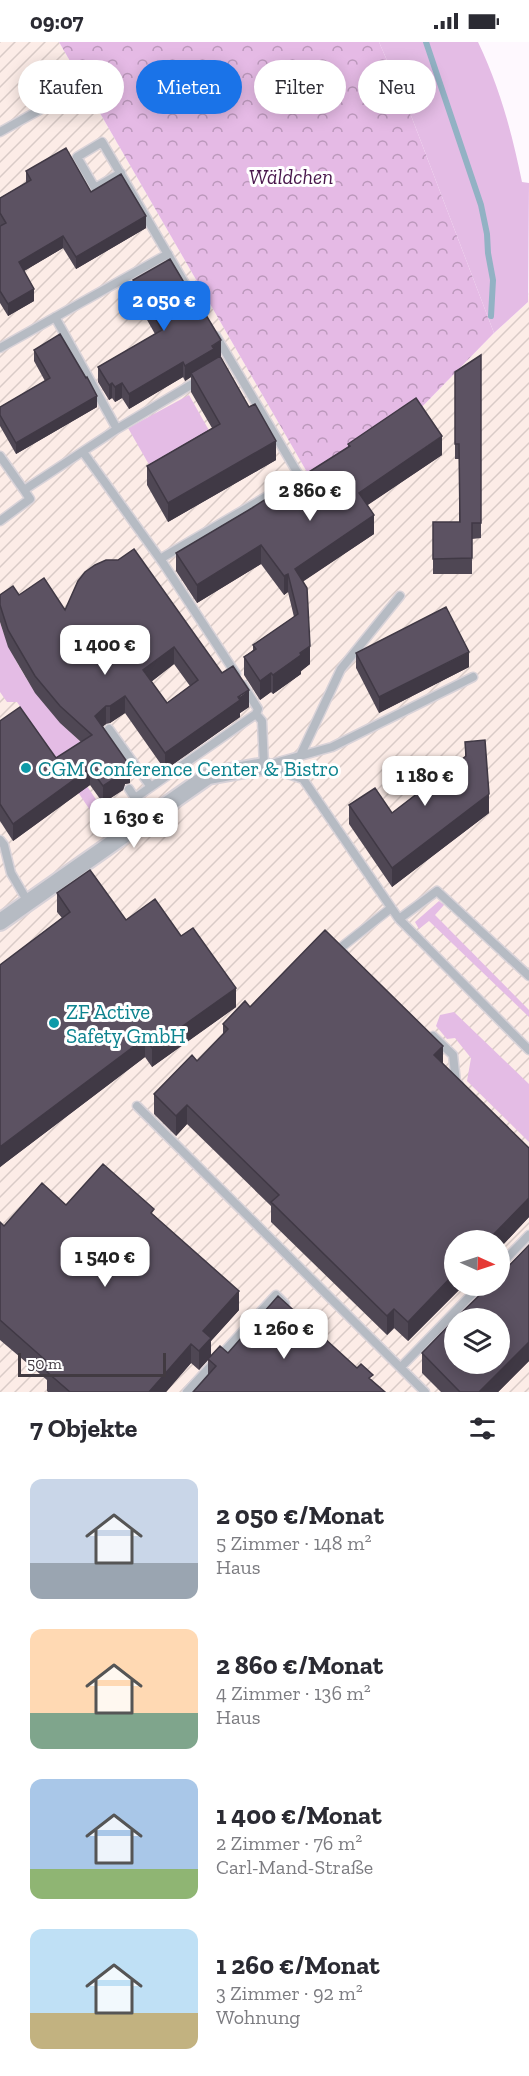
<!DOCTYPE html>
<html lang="de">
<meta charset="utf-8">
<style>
:root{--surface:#fff;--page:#f7f7f7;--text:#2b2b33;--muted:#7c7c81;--accent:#1a73e8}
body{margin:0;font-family:"Zilla Slab",serif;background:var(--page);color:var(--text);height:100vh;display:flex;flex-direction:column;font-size:22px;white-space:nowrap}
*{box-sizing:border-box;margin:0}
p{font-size:20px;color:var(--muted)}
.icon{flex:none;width:33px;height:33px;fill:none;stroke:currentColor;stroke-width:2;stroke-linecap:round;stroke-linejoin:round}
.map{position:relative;height:1350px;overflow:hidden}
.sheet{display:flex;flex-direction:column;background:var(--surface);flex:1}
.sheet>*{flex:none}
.top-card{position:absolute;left:18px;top:18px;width:494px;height:54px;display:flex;gap:12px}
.needle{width:39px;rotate:93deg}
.tools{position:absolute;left:444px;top:1188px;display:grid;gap:12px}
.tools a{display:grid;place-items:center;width:66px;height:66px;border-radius:50%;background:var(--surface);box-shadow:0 3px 15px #0003;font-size:30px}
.scale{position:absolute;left:18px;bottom:15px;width:148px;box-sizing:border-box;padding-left:6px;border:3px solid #413a41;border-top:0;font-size:16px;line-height:21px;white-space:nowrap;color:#413a41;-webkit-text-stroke:4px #fff;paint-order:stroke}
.price{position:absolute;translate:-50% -51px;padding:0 14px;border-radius:12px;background:#fff;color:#222;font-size:20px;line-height:39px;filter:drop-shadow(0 2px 3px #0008)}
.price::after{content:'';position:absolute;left:50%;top:36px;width:18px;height:14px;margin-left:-9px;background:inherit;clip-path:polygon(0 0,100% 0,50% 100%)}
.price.active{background:var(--accent);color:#fff}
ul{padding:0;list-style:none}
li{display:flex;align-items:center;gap:18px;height:150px;padding:0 30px}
li span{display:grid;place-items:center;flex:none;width:168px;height:120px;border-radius:12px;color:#555}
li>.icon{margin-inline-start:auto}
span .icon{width:72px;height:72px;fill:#fffc;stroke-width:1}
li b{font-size:26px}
h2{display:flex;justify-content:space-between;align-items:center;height:72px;padding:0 30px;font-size:26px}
.tag{padding:0 21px;border-radius:27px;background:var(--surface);box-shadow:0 3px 15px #0003;font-size:21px;line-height:54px}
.tag.active{background:var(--accent);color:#fff}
.status{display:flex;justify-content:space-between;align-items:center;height:42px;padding:0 30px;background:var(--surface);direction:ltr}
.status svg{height:16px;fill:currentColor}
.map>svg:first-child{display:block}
.industrial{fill:url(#industrial-furrows);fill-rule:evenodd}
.green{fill:#e4bce5}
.forest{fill:url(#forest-crowns)}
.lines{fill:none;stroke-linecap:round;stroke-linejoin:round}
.stream{stroke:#92b2c4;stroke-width:6}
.lane-casing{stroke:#d8d2d8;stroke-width:11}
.street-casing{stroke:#d8d2d8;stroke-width:20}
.lane{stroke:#b6bbc3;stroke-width:8}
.street{stroke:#b6bbc3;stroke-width:16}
.wall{fill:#4f4754;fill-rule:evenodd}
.shaded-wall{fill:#403945}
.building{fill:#5c5262;stroke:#403945;stroke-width:1.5;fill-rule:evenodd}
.culture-dot{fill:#0f9aa8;stroke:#fff;stroke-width:2}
.labels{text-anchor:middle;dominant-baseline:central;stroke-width:6;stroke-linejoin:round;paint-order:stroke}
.park-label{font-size:21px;font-style:italic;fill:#49174c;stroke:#fff}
.culture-label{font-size:21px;fill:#0d838f;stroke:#fff;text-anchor:start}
</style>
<div class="status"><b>09:07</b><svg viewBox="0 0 49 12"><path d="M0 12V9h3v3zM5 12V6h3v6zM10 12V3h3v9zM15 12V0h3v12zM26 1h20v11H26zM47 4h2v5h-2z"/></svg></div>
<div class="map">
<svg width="529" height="1350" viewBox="0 0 529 1350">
<defs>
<pattern id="industrial-furrows" width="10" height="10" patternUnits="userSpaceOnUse" patternTransform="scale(1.5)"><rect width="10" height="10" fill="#fcece7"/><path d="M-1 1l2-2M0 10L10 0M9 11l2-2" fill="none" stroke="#d9cbc7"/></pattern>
<pattern id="forest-crowns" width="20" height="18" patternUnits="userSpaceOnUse" patternTransform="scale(1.5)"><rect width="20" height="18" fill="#e5bae5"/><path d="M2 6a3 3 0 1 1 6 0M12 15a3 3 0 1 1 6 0" fill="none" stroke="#bb98bb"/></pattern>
</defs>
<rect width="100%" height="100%" fill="#fef8fe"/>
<!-- industrial -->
<path class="industrial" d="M0,0H59L315,444L415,372L494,291L528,260L529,250V1350H0ZM454,1198H500V1244H454ZM454,1276H500V1322H454Z"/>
<!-- green -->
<path class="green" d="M379,0H478C500,46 512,91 522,140L529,141L528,260L494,291L412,76Z
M189,353L215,399L155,433L128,386Z
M0,580C15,628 44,666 81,700L71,720L99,762L90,768L17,660H7L0,650Z
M439,859L444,863L435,873L529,968V975L429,879L419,887L415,880Z
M454,970L529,1042V1100L467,1039L471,1016L455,996L447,997L436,984L440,973Z"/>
<!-- forest -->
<path class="forest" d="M59,0H379L412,76L494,291L415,372L315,444Z"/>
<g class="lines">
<!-- stream -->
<path class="stream" d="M426,0L481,163L487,192L488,211L493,238L491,274"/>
<defs>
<path id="lane" d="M0,90L70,51
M121,131L95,146L77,115L102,100L194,257
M55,275L117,387
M0,306L168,212
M83,410L163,521L236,632
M0,414L24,448L117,387L199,338
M0,479L30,457L24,448
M160,517L300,435L216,294
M256,672L262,679L264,724
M109,687L151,745
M301,712L341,627L400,554
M264,724L303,737L399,877L529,1008
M264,724L332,705L473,635
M129,747L135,756L256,672L258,667L243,643
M0,798L4,803L11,831L28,860
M399,877L437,849L529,934
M344,912L339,907L391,866
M433,994L453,1013L456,1040L459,1043
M137,1064L425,1350
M500,1223L529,1193
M401,1325L477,1247
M187,1350L276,1253L285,1262"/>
<path id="street" d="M0,880L208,734L264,724"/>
</defs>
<!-- lane casing -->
<use href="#lane" class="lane-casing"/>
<!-- street casing -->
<use href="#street" class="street-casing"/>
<!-- lane -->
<use href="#lane" class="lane"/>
<!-- street -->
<use href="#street" class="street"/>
</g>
<!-- wall -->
<path class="wall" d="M26,129L91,150L146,186L76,227L63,206L24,229L34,259L8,274L0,261V184H1L0,183V156L26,141Z
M133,238L221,314L214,318L276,418L168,480L147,443V424L212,386L191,350V335L185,339L183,335L129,367L122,356L115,360L112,356L109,358L98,340V325L155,292L133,253Z
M34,308L86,336L97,365L16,412L0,384V365L45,339L34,319Z
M481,313V496L472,497V532H433V480H459V417H455V330Z
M348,402L442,413L367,463L374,492L303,539L310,622L301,629V632L273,652L271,650L260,658L244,633V615L253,608V603L294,575L288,550L284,553L261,522L197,561L176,529V511L252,466L348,405Z
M78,539L222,631L249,665L240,671V675L165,728L125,671L110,681L106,682L103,684L130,741L125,742L123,748L103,761L90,743L13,799L0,779V679L56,716L81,700L60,681L35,651L8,605L0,580V553H19L65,568ZM174,622L190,644L167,661L151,640Z
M356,611L469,625L379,671L356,626Z
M465,700L489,771L392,845L349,782V763L392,771L465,715Z
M57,851L126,878L181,894L236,965L152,1025L145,1015L0,1125V923L62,876L57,870Z
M250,965L443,1022L529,1106V1175L500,1206L454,1244H463L408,1299L394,1286L387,1293L271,1180V1164L187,1082L176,1094L154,1072V1052L197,1019L223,993V982Z
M66,1163L154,1173L239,1268L211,1299V1314L228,1311L357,1326L373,1333L208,1332V1317L199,1328L191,1321L166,1350H48L47,1349V1338L0,1298V1180L4,1184Z
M529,1203V1319L498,1350H441L422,1331V1311Z"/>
<!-- shaded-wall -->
<path class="shaded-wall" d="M146,174V186L76,227V215Z
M63,194V206L19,232V220Z
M34,247V259L8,274V262Z
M221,298V314L191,331V335L185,339V324L212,304Z
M183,320V335L129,367V352Z
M112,341V356L109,358V343Z
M122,341V356L115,360V345Z
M97,354V365L16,412V401Z
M442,394V413L359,469V451Z
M276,399V418L168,480V461Z
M374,473V492L295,545V527Z
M261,503V522L197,561V543Z
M288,532V550L284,553V534Z
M310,604V622L301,629V632L273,652V633Z
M174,605V622L143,646V628Z
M469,610V625L379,671V655Z
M271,631V650L260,658V639Z
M249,648V665L240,671V675L165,728V711Z
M125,654V671L110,681V664Z
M106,664V682L95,691V674Z
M130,724V741L125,742L123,748L103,761V744L125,725Z
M90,726V743L13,799V782Z
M489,752V771L392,845V826Z
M236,946V965L152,1025V1006Z
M145,996V1015L0,1125V1105Z
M443,1004V1023L434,1013Z
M187,1063V1082L176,1094V1074Z
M529,1156V1175L500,1206V1198H488Z
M454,1232V1244H463L408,1299V1280Z
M239,1249V1268L211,1299V1315L199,1328V1309L203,1289Z
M394,1267V1286L387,1293V1274Z
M529,1300V1319L498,1350H479Z
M191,1302V1321L166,1350H149Z"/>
<!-- building -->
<path class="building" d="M66,106L91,150L121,132L146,174L76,215L63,194L19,220L34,247L8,262L0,249V184L6,181L0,171V156L31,138L26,129Z
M170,217L189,249L191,248L221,298L212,304L214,307L185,324L183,320L129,352L122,341L115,345L112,341L109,343L98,325L162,288L133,238Z
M60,292L86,336L87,335L97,354L16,401L0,373V365L50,336L34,308Z
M481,313V481H472V516L433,517V480H460L459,402H455V330Z
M220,314L249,365L255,362L276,399L168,461L147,424L220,382L191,331Z
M416,356L442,394L359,451L374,473L295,527L307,546L310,604L300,611L301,613L273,633L271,631L260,639L244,615L256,607L253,603L298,572L288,532L284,534L261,503L197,543L176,511L252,466L350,404L348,402Z
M134,507L222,631L233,624L249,648L238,655L240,658L165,711L125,654L110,664H106L95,674L130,724L125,725L123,731L103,744L90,726L13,782L0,762V679L20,665L56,716L92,693L60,664L35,634L8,588L0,563V553L13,544L19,553L44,536L65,568L78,539L85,530L95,523L106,518H118ZM174,605L198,638L167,661L143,628Z
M446,565L469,610L379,655L356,611Z
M485,698L489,752L392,826L349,763L375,746L392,771L466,714L465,700Z
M90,828L126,878L155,857L181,894L193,886L236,946L152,1006L145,996L0,1105V923L70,870L57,851Z
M325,888L443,1004L434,1013L529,1106V1156L488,1198H454V1232L408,1280L394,1267L387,1274L271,1160L279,1153L187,1063L176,1074L154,1052L192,1013L197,1019L228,987L223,982L245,959L250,965Z
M103,1122L154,1167L151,1171L239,1249L203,1289L211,1296L199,1309L191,1302L149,1350H70L47,1330L52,1324L0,1278V1180L4,1184L42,1141L66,1163Z
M529,1203V1300L479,1350H460L422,1311L454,1278V1322H500V1276H456L489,1244H500V1233Z
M278,1254L357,1326L361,1322L373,1333L369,1336L385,1350H193L216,1324L208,1317L220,1304L228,1311Z"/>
<!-- markers -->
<g class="culture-dot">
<circle cx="26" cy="726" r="6"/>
<circle cx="54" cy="981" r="6"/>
</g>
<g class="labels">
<!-- park labels -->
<g class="park-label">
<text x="291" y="134">Wäldchen</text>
</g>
<!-- culture labels -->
<g class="culture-label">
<text x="38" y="726">CGM Conference Center &amp; Bistro</text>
<text x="66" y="969">ZF Active<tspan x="66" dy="24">Safety GmbH</tspan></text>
</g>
</g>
</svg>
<div class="tools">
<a><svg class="needle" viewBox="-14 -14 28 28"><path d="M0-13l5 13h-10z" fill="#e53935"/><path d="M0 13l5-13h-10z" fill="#7c7c81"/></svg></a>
<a><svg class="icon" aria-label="layers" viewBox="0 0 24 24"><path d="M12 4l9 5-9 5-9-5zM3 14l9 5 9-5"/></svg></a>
</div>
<div class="scale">50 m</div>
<b class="price active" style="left:164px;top:290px">2 050 €</b>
<b class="price" style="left:310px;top:480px">2 860 €</b>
<b class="price" style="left:105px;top:634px">1 400 €</b>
<b class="price" style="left:425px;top:765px">1 180 €</b>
<b class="price" style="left:134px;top:807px">1 630 €</b>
<b class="price" style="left:105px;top:1246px">1 540 €</b>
<b class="price" style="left:284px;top:1318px">1 260 €</b>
<div class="top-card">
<a class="tag">Kaufen</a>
<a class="tag active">Mieten</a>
<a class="tag">Filter</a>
<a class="tag">Neu</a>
</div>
</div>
<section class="sheet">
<h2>7 Objekte<svg class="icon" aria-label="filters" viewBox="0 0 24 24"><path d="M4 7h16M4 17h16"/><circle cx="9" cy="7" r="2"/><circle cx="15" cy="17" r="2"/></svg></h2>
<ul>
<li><span style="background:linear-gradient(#c9d6e8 70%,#9aa5b1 0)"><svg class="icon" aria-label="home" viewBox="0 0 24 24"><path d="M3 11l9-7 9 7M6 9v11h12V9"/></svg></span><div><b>2 050 €/Monat</b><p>5 Zimmer · 148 m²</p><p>Haus</p></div></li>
<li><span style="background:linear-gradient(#ffd9b3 70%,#7fa58c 0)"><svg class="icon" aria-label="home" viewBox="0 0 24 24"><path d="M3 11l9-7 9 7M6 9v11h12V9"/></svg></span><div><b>2 860 €/Monat</b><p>4 Zimmer · 136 m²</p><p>Haus</p></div></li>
<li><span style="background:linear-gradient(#a9c7e8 75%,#8fb573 0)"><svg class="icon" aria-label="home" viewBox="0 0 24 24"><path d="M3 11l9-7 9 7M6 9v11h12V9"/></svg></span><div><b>1 400 €/Monat</b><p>2 Zimmer · 76 m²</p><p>Carl-Mand-Straße</p></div></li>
<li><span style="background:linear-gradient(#bfe0f5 70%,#c2b280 0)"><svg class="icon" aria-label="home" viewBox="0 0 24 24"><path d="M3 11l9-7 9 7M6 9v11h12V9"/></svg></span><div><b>1 260 €/Monat</b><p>3 Zimmer · 92 m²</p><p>Wohnung</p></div></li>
</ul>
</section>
